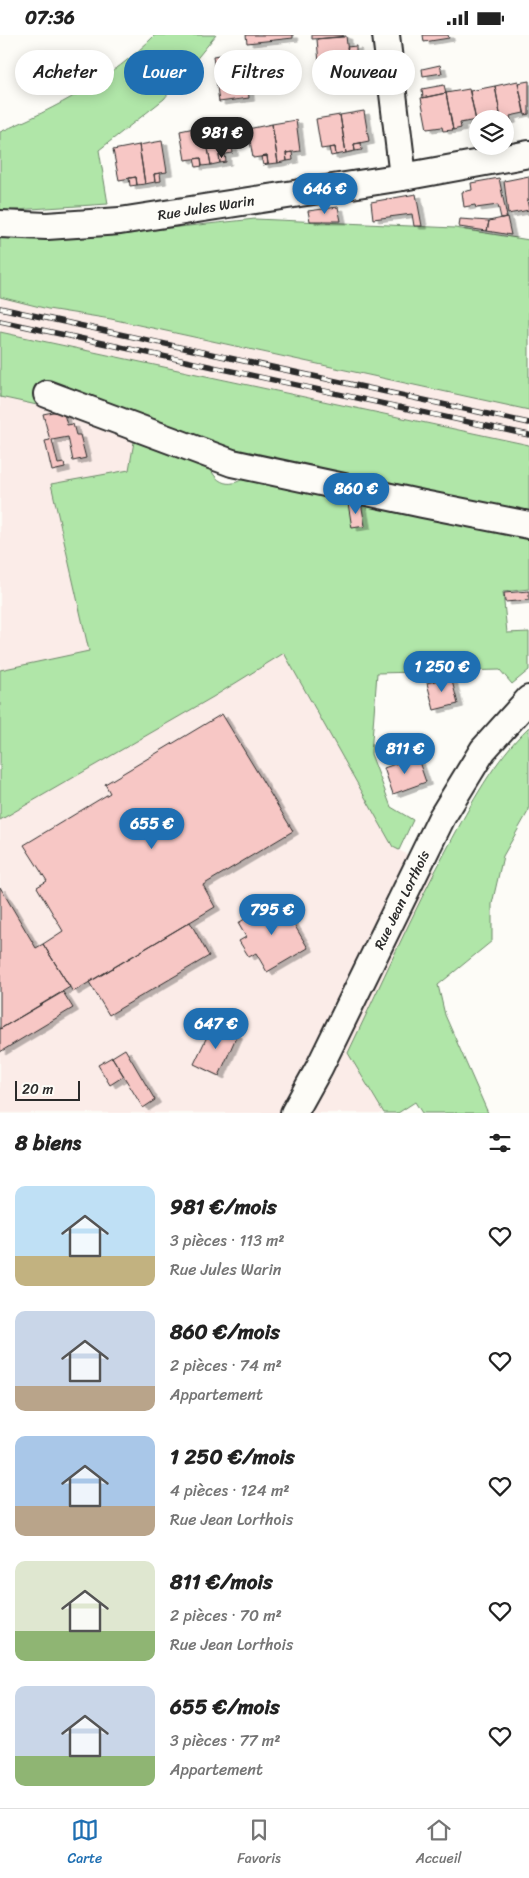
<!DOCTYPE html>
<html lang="fr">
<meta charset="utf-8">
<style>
:root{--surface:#fff;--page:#f2f2f2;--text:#222;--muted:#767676;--line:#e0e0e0;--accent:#1f6fb2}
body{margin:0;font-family:Sriracha,sans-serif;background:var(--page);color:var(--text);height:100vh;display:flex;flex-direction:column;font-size:19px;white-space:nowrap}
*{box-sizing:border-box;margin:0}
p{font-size:16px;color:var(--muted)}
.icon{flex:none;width:28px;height:28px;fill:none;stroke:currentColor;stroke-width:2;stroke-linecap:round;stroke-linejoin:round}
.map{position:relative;height:1078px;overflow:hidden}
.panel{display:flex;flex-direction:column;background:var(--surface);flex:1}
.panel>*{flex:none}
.hud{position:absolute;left:15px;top:15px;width:500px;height:45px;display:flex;gap:10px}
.controls{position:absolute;left:469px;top:75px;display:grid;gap:10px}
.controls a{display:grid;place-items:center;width:45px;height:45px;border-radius:50%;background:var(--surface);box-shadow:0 2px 12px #0003;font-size:25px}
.scale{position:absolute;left:15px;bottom:12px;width:65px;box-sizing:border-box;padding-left:5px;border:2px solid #2b2b2b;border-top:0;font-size:14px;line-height:18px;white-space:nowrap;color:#2b2b2b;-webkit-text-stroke:4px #fdfcf7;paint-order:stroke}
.price{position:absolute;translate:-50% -42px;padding:0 11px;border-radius:18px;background:var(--accent);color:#fff;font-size:16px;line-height:32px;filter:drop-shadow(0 1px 2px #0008)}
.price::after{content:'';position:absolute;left:50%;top:30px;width:15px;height:11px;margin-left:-8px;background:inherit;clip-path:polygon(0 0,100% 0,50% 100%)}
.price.on{background:#222;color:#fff}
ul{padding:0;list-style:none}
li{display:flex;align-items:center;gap:15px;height:125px;padding:0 15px}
li span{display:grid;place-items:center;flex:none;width:140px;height:100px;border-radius:10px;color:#555}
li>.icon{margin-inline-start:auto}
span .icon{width:60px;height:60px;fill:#fffc;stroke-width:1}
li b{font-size:21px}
h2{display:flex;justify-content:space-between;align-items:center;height:60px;padding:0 15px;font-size:21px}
.pill{padding:0 18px;border-radius:22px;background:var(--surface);box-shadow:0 2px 12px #0003;font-size:18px;line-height:45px}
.pill.on{background:var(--accent);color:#fff}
.status{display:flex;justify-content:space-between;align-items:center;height:35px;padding:0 25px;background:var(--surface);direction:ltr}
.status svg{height:14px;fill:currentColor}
.dock{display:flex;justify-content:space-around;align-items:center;height:70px;border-top:1px solid var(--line);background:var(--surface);font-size:14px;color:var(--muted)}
.dock a{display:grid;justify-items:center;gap:2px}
.dock .on{color:var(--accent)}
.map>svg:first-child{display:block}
.built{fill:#fbece8}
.green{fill:#b0e6a8;stroke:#6e886a}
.building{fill:#f7c7c5;stroke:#2b2b2b;filter:url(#shadow)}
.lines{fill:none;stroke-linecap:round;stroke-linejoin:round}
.minor-casing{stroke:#2b2b2b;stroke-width:30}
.minor{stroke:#fdfcf7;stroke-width:26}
.rail-casing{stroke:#2b2b2b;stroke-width:5.5}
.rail{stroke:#fdfcf7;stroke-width:4;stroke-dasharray:11;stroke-linecap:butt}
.labels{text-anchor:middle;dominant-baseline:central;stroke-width:4;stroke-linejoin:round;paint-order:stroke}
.street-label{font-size:14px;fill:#2b2b2b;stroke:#fdfcf7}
</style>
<div class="status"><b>07:36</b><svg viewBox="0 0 49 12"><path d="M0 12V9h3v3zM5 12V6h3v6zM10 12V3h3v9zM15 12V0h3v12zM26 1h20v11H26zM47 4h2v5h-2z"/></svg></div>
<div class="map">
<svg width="529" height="1078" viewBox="0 0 529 1078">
<defs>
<filter id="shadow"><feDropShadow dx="5.5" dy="3" stdDeviation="0" flood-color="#0004"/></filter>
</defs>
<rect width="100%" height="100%" fill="#fdfcf7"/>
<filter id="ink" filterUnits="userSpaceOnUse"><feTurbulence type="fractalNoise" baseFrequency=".02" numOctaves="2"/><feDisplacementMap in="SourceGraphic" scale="10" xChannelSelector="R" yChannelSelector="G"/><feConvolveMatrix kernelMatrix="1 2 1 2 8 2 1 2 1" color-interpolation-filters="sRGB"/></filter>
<g filter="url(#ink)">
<!-- built -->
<path class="built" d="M0,262L48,274L111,284L529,375V410L0,297Z
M0,362L37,370L64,373L135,401L129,435L213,662L284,617L393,812L436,835L348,1018L384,1078H0Z"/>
<!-- green -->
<path class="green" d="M155,0H216L164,64L99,115L108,169L0,176V97C56,73 112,44 155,0Z
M255,184L455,193L529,205V375L111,284L48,274L0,262V203L113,199Z
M0,297L529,410V483L251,426L48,350L37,370L0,362Z
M135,401L208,425C213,450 232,456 250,438L529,496V554L503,557L507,598L529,597V635L512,649L500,635L377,638L371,719L391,772L413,785L399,815L393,812L284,618L213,662L0,785V635L89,616L51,449L129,435Z
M529,692V775L503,821L492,869V906L438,950L445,980L488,1078H422L415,1067L398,1078H384L348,1018C381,949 412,879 448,812C471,769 494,725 529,692Z"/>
<!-- building -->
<path class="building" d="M246,0H293V3L247,8Z
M312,0H343L344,2L312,4Z
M423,0H448L449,3L424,7Z
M346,1L348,18L356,17L357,26L319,29L317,4Z
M356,11V17L348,18L347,12Z
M244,17L249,63L219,67L213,21Z
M357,26L358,35L350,36L351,50L321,53L319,29Z
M440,30L442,38L423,41L422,34Z
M358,35L359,43L350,44V36Z
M518,46L524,78L510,81L511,85L505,86V84H501L495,51Z
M529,46V79L525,80L518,48Z
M444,50L446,58L423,63L422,54Z
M495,51L501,84H478L476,87L470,56Z
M469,54L476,85L460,88L461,93L453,95L446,58Z
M446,58L453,95L443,96L442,92L427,94L421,63Z
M364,76L369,106L354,109L355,116L346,118L340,80Z
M340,80L346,118L336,120L335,112L321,114L316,84Z
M296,85L300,116L286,118L287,126L278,128L272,89Z
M228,87L233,118L219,120L220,128L211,130L204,91Z
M272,89L278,128L268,129L267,121L253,123L248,94Z
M204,91L211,130L202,131L201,123L185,125L180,96Z
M162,106L167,137L154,139L155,147L145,149L139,110Z
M361,108L362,115L355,116L354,109Z
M139,110L145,149L137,150L136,142L119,145L113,115Z
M335,112L336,120L331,121L329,113Z
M292,117L293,125L287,126L286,118Z
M225,119L226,127L220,128L219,120Z
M267,121L268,129L263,130L261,122Z
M201,123L202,131L196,132L194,124Z
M160,138L161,146L155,147L154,139Z
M529,141V165H527L529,175L508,179L504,146Z
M136,142L137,150L130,151L129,143Z
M499,143L507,182L501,183L498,170L476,173L475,170L464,172L462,157L472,155L471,148Z
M416,159L422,191H414L412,179L373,184L371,167Z
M338,172L341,186H310L308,176Z
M507,182L511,200L487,196L489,186Z
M460,184L489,186L487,196L459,192Z
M63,375L67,390L73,389L76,400H80L86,423L73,426L68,402L52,405L58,429L64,428L65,433L52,436L45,406L50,405L43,379Z
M361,467L365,491L352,493L348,468Z
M529,556V565L505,567L504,558Z
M451,642L458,669L434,675L427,648Z
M222,679L293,796L203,850L215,872L73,957L43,909L63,896L37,852L47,846L24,810L110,758L105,749Z
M417,721L426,747L393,759L384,733Z
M0,852L36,913L43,909L70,952L0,994Z
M279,864L308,913L267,937L256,918L249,922L239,906L246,902L238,888Z
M190,887L209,921L109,980L89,947Z
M63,957L73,973L0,1017V994Z
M213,989L237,1000L219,1041L194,1029Z
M125,1014L155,1065L143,1073L112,1022Z
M112,1022L124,1041L110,1050L98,1030Z"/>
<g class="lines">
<defs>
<path id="minor" d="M386,0L403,142
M0,189L47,191L120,186L403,142L529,119
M47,359L232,428L423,469L529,490
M294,1078L319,1033L442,782L483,715L529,664"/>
</defs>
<!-- minor casing -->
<use href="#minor" class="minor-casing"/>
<!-- minor -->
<use href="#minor" class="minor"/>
<defs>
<path id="rail" d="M0,273L529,388
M0,286L529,400"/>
</defs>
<!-- rail casing -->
<use href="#rail" class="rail-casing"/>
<!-- rail -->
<use href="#rail" class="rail"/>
</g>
</g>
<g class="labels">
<!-- street labels -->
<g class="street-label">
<text transform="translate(206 173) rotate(-9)">Rue Jules Warin</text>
<text transform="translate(402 865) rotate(-64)">Rue Jean Lorthois</text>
</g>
</g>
</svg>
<div class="controls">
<a><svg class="icon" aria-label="layers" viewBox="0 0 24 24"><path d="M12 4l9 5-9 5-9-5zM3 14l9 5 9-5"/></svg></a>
</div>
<div class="scale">20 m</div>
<b class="price on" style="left:222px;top:124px">981 €</b>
<b class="price" style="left:325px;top:180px">646 €</b>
<b class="price" style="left:356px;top:480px">860 €</b>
<b class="price" style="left:442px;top:658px">1 250 €</b>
<b class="price" style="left:405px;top:740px">811 €</b>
<b class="price" style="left:152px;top:815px">655 €</b>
<b class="price" style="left:272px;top:901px">795 €</b>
<b class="price" style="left:216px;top:1015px">647 €</b>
<div class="hud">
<a class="pill">Acheter</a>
<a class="pill on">Louer</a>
<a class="pill">Filtres</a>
<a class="pill">Nouveau</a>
</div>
</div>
<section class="panel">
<h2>8 biens<svg class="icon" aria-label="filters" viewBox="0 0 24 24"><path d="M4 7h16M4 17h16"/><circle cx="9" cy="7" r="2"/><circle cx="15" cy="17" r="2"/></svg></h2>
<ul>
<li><span style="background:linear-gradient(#bfe0f5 70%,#c2b280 0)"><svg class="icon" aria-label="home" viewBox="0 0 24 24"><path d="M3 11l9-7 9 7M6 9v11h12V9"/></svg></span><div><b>981 €/mois</b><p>3 pièces · 113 m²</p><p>Rue Jules Warin</p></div><svg class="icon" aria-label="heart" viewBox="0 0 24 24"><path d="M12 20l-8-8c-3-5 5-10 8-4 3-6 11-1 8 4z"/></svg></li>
<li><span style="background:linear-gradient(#c9d6e8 75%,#b9a48a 0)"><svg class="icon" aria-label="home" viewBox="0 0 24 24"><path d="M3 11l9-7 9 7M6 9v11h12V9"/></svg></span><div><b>860 €/mois</b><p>2 pièces · 74 m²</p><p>Appartement</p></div><svg class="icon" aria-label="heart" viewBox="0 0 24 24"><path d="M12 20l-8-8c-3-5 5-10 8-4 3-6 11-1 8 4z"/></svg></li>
<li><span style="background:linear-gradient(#a9c7e8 70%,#b9a48a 0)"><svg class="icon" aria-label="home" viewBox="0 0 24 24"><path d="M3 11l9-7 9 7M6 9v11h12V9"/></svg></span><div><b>1 250 €/mois</b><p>4 pièces · 124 m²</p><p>Rue Jean Lorthois</p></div><svg class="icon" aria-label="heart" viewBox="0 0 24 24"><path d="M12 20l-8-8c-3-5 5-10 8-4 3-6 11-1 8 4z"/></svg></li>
<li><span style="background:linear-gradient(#dfe7d0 70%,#8fb573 0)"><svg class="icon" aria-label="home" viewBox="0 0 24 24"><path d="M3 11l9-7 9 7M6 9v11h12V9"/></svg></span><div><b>811 €/mois</b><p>2 pièces · 70 m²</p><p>Rue Jean Lorthois</p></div><svg class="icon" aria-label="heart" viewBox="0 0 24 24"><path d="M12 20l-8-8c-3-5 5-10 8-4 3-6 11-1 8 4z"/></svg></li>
<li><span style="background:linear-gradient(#c9d6e8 70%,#8fb573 0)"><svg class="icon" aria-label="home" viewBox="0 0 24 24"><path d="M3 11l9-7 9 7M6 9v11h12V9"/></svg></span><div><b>655 €/mois</b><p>3 pièces · 77 m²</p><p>Appartement</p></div><svg class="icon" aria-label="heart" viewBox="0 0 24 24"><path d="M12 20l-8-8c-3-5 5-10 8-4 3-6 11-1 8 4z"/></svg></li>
</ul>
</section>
<nav class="dock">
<a class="on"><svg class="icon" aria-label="map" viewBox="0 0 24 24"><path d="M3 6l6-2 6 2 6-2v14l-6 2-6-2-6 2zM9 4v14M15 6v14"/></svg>Carte</a>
<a><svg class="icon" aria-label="saved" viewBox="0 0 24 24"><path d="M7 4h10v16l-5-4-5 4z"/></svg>Favoris</a>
<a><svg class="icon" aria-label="home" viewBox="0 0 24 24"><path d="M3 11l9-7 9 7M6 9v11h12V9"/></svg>Accueil</a>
</nav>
